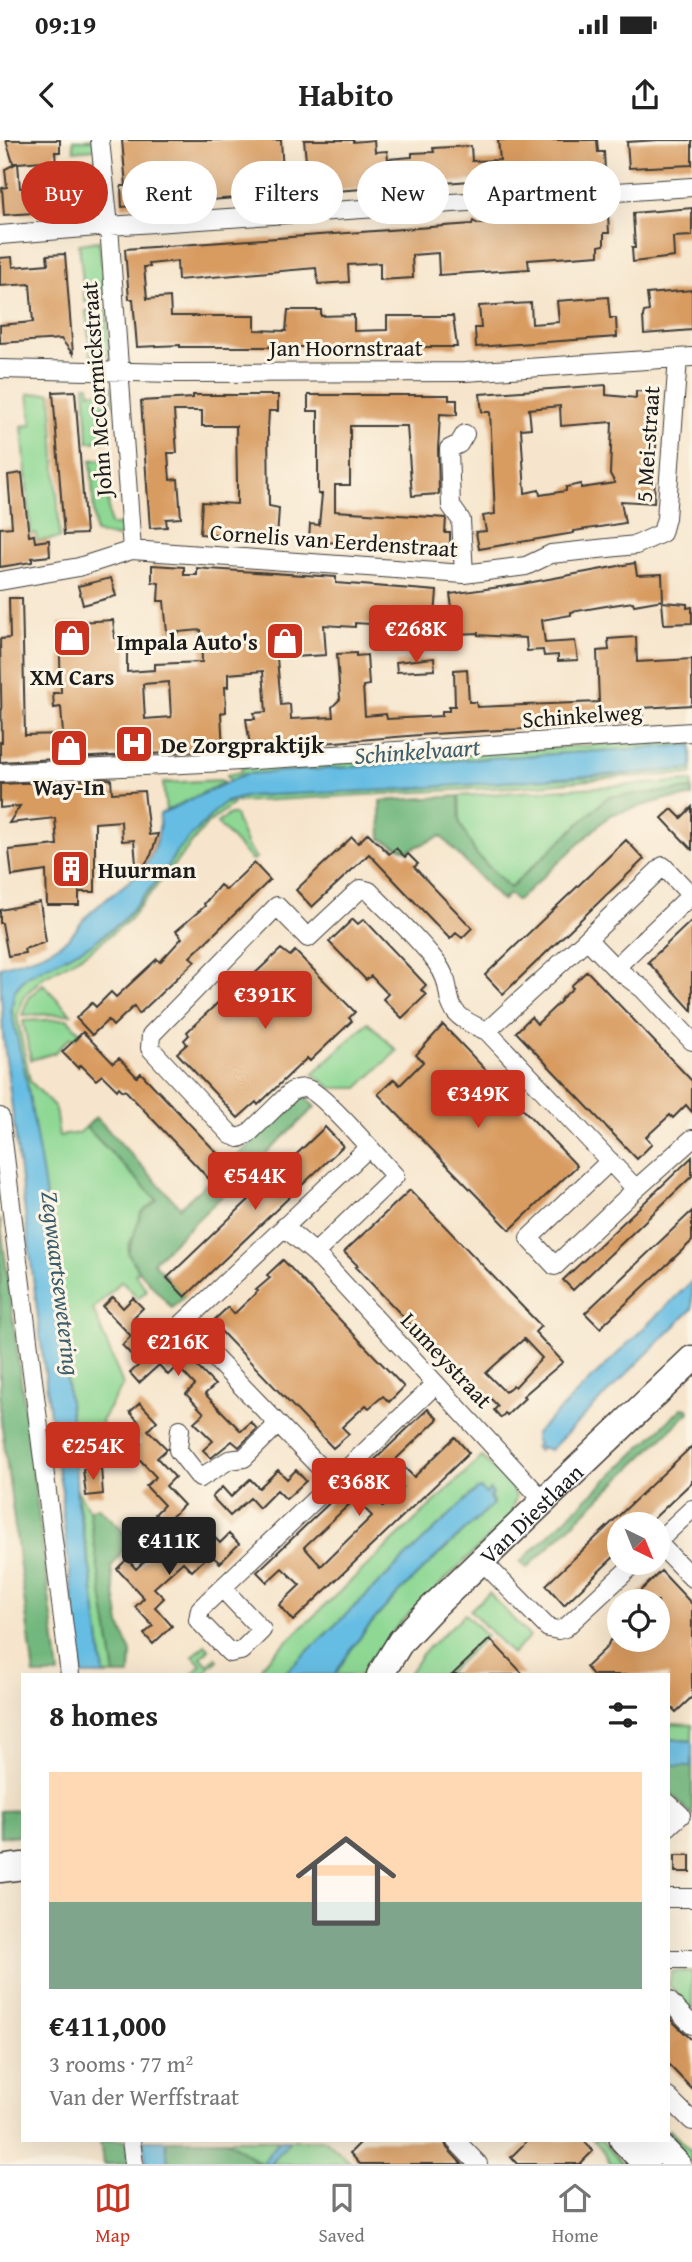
<!DOCTYPE html>
<meta charset="utf-8">
<style>
:root{--surface:#fff;--page:#f6f6f6;--text:#222;--muted:#767676;--line:#e0e0e0;--accent:#c8321e}
body{margin:0;font-family:"Gentium Book Plus",serif;background:var(--page);color:var(--text);height:100vh;display:flex;flex-direction:column;font-size:26px;white-space:nowrap}
*{box-sizing:border-box;margin:0}
p{font-size:23px;color:var(--muted)}
.icon{flex:none;width:38px;height:38px;fill:none;stroke:currentColor;stroke-width:2;stroke-linecap:round;stroke-linejoin:round}
.map{position:relative;flex:1;overflow:hidden}
.side{position:absolute;left:21px;top:1533px;width:649px;height:469px;display:flex;flex-direction:column;background:var(--surface);border-radius:0px;box-shadow:0 7px 28px #0002}
.side>*{flex:none}
.top-card{position:absolute;left:21px;top:21px;width:651px;height:63px;display:flex;gap:14px}
.needle{width:46px;rotate:137deg}
.controls{position:absolute;left:607px;top:1372px;display:grid;gap:14px}
.controls a{display:grid;place-items:center;width:63px;height:63px;border-radius:50%;background:var(--surface);box-shadow:0 7px 28px #0002;font-size:35px}
.price{position:absolute;translate:-50% -60px;padding:0 16px;border-radius:7px;background:var(--accent);color:#fff;font-size:23px;line-height:46px;filter:drop-shadow(0 2px 4px #0008)}
.price::after{content:'';position:absolute;left:50%;top:42px;width:21px;height:16px;margin-left:-10px;background:inherit;clip-path:polygon(0 0,100% 0,50% 100%)}
.price.current{background:#222;color:#fff}
ul{padding:0;list-style:none}
li{display:grid;align-content:center;gap:14px;height:371px;padding:0 28px}
li+li{border-top:2px solid var(--line)}
li span{display:grid;place-items:center;height:217px;border-radius:0px;color:#555}
li>.icon{margin-inline-start:auto}
span .icon{width:126px;height:126px;fill:#fffc;stroke-width:1}
li b{font-size:30px}
h2{display:flex;justify-content:space-between;align-items:center;height:84px;padding:0 28px;font-size:30px}
.tag{padding:0 24px;border-radius:32px;background:var(--surface);box-shadow:0 7px 28px #0002;font-size:24px;line-height:63px}
.tag.current{background:var(--accent);color:#fff}
.status{display:flex;justify-content:space-between;align-items:center;height:49px;padding:0 35px;background:var(--surface);direction:ltr}
.status svg{height:19px;fill:currentColor}
header{display:flex;justify-content:space-between;align-items:center;height:91px;padding:0 28px;background:var(--surface);font-size:32px;font-weight:700}
.tabs{display:flex;justify-content:space-around;align-items:center;height:98px;border-top:2px solid var(--line);background:var(--surface);font-size:19px;color:var(--muted)}
.tabs a{display:grid;justify-items:center;gap:4px}
.tabs .current{color:var(--accent)}
.map>svg:first-child{display:block}
.green{fill:#8ed894;stroke:#557a58;stroke-width:2}
.forest{fill:#72b87e;stroke:#476a4d;stroke-width:2}
.water{fill:#66bde3;stroke:#416c80;stroke-width:2}
.building{fill:#d89b61;fill-rule:evenodd}
.lines{fill:none;stroke-linecap:round;stroke-linejoin:round}
.street-casing{stroke:#3d3a36;stroke-width:20}
.secondary-casing{stroke:#3d3a36;stroke-width:29}
.street{stroke:#fff;stroke-width:18}
.secondary{stroke:#fff;stroke-width:26}
.labels{text-anchor:middle;dominant-baseline:central;stroke-width:6;stroke-linejoin:round;paint-order:stroke}
.street-label{font-size:23px;fill:#1c1c1c;stroke:#fcf5e5}
.poi-label{font-size:23px;font-weight:bold;fill:#1c1c1c;stroke:#fcf5e5}
.water-label{font-size:24px;font-style:italic;fill:#3a5c6c;stroke:#fcf5e5}
</style>
<div class="status"><b>09:19</b><svg viewBox="0 0 49 12"><path d="M0 12V9h3v3zM5 12V6h3v6zM10 12V3h3v9zM15 12V0h3v12zM26 1h20v11H26zM47 4h2v5h-2z"/></svg></div>
<header><svg class="icon" aria-label="back" viewBox="0 0 24 24"><path d="M15 5l-7 7 7 7"/></svg>Habito<svg class="icon" aria-label="share" viewBox="0 0 24 24"><path d="M12 15V3M7 8l5-5 5 5M5 13v7h14v-7"/></svg></header>
<div class="map">
<svg width="692" height="2024" viewBox="0 0 692 2024">
<rect width="100%" height="100%" fill="#fcf5e5"/>
<filter id="ink" filterUnits="userSpaceOnUse"><feTurbulence type="fractalNoise" baseFrequency=".0143" numOctaves="2"/><feDisplacementMap in="SourceGraphic" scale="14" xChannelSelector="R" yChannelSelector="G"/><feConvolveMatrix kernelMatrix="1 2 1 2 8 2 1 2 1" color-interpolation-filters="sRGB"/></filter>
<filter id="wash" filterUnits="userSpaceOnUse"><feTurbulence type="fractalNoise" baseFrequency=".00686" numOctaves="4" result="noise"/><feDisplacementMap in="SourceGraphic" scale="28" xChannelSelector="R" yChannelSelector="G"/><feGaussianBlur stdDeviation="1.57" result="paint"/><feColorMatrix in="noise" values="0 0 0 0 0 0 0 0 0 0 0 0 0 0 0 0 0 1.4 0 .05"/><feComposite in="paint" operator="in"/></filter>
<g filter="url(#wash)">
<rect width="100%" height="100%" fill="#f6e5cc"/>
<!-- green -->
<path class="green" d="M73,0H94L95,9L74,11Z
M95,19L98,72L89,78H79L75,21Z
M99,101L106,159L85,162L79,104Z
M107,169L109,214L95,218L91,216L86,171Z
M104,243L112,247L113,265L102,266L105,301L88,302L85,245H89L90,252H103Z
M51,253L60,398L37,401L36,393L31,394L22,286L32,285L28,254Z
M105,319L110,385H122V392L118,397L95,393L91,320Z
M692,599V605L259,633L245,634L230,641L227,635L241,632L242,627Z
M692,629V634L619,637L530,646L237,662L235,659L249,656L390,650Z
M220,640L225,642L166,671L163,643Z
M692,641V649L608,657L509,748L476,714L460,683L459,656Z
M233,660V664L208,683L128,781L90,811L42,838L24,856L17,876L30,941L55,967L59,996L79,993L86,987L157,1060L129,1103L128,1113L139,1131L135,1134L147,1150L138,1158L122,1141L93,1169L123,1245L101,1281L105,1309L75,1313C59,1189 49,1064 26,940C22,918 4,866 16,847C32,824 66,818 89,805C105,796 122,782 134,769C159,741 199,672 233,660Z
M230,674L235,675L247,706L256,718L252,721L217,683Z
M43,844L71,874L22,875L29,857Z
M67,879L81,893L74,899L71,897L54,913L31,920L23,881Z
M368,882L397,911L362,944L358,948H332L313,934Z
M482,1317L514,1350L516,1358L512,1368L515,1373L400,1483L385,1502L365,1535H335C371,1470 439,1416 493,1364L490,1350L486,1354L477,1349L283,1535H260L262,1525Z
M76,1348L89,1370L115,1535H104L91,1434Z
M489,1453L530,1497L512,1514L470,1470Z
M465,1474L487,1496L446,1535H408L423,1513Z
M205,1505L209,1509L201,1517L208,1525L216,1518L218,1520L202,1535H191L201,1525L193,1516Z
M668,1584L692,1585V1601L669,1599Z
M672,1831L692,1832V1870L669,1845Z
M669,1989L692,2013V2024L667,2000Z
M226,2000H279L262,2024Z
M290,2000H326L352,2024H271Z
M593,2000H601L623,2024H610L604,2011Z"/>
<!-- forest -->
<path class="forest" d="M692,649V657L667,659L610,675L517,761L509,754L502,761L441,696L407,711L381,699L380,661L459,656L460,683L476,714L510,748L608,657Z
M304,956L315,967L153,1122L185,1156L172,1168L139,1131L128,1113L141,1073L157,1060L86,987L96,977L180,1067Z
M0,1078L56,1509L59,1535H34L0,1272Z
M682,1268L688,1269L689,1272L527,1428L520,1422Z
M98,1367L122,1389L128,1402L111,1428L120,1484L131,1513L130,1535H115L89,1370Z
M668,1626H692V1676L669,1651Z
M23,1670V1695L0,1697V1671Z
M100,2000H127L130,2024H103Z
M166,2000H226L261,2024H168Z"/>
<!-- water -->
<path class="water" d="M692,605V629L390,650L249,656L226,662L217,669L177,711L162,735L122,781L90,805L27,836L15,850L11,870L26,937L44,1043L75,1313L77,1362L91,1434L104,1535H82L62,1369V1350L55,1315L3,895L0,827C23,820 47,815 66,800C74,794 80,783 87,776C124,740 159,734 160,674L245,634Z
M692,1141V1169L550,1310L541,1307L538,1311L535,1307L538,1304L535,1299V1294Z
M477,1349H481L486,1354L490,1350L493,1353L489,1357L493,1364C439,1416 371,1470 335,1535H283Z
M669,1599L692,1601V1626H669Z
M143,2000H166L168,2024H146Z
M279,2000H290L271,2024H262Z"/>
<g id="blocks">
<!-- building -->
<path class="building" d="M6,0H60V12H55L58,51H62L64,71L4,75L2,48L7,47L5,29L17,23H13ZM42,21L44,46L20,48L18,23Z
M122,0H281L283,32L307,31L304,0H353V2L374,0L375,12L387,11L388,19L412,17V13L434,12L433,8L471,6L472,21L500,20L498,0H597L598,12H604L605,31L282,55L276,52L273,55L122,67L121,46H126Z
M658,0H692V25L629,28L627,2Z
M692,68V96L673,97L674,117L633,122L632,108H635L633,73Z
M608,74L609,93H604V105L599,106V115L528,120L529,129L439,135L438,113L412,115L413,138L380,140V123L348,125L349,142L318,144L316,128L178,140L177,121L149,124L150,127H144L147,159L170,157L171,176H255V190L286,191L288,170H321V176L354,175V191L387,190V176H453L457,207H180V205L137,207L133,159H129L125,109L472,84L473,81L478,84L493,83L496,79L500,82Z
M65,114L73,214L61,199L0,203V185L33,182L30,144L0,146V118L12,117L13,127L48,124L47,115Z
M692,150V190L644,194L643,176L644,172L649,171L647,154Z
M608,157L610,178H616L617,197L476,207L475,188H481L479,166L531,163L532,184L559,182L557,161Z
M606,245V255L636,258V251L658,252L654,363L621,361L625,383L574,391V393L479,409L476,392L486,391L483,376L495,374L490,272H482L480,254ZM560,266L561,286L612,282L610,334L615,343L581,348V344L566,347V351L540,355L539,350L525,353L521,289L531,288L529,269Z
M75,251L86,394L64,395L53,252Z
M193,255H278V271H269L268,289L269,366L279,368L277,399L200,394L202,362L237,364V343L236,286H202V271H174L177,313H168L170,340L178,339L181,378L166,379L167,387L150,388L141,261L193,258Z
M308,255H449V260H457V275L440,274L438,309L439,354L412,356L407,286H350V345H335V371L446,378L445,393H450V410L309,401L310,384L319,385L322,354H318V271H308Z
M22,333L29,396L34,395L35,402L49,400L50,416L32,418V422L0,427V388L12,387L8,335Z
M635,423L637,435L662,434L663,460L634,465L633,462L606,466L571,472V475L542,480L545,503L575,501L578,520L558,521V515L544,516L543,510L527,511L526,498L478,495V493L456,494L450,454L522,444Z
M152,425L184,427V435H197V428L208,429L336,437V443L437,451L434,488L355,483V487L324,485L326,515L277,518L281,565L290,564L291,579L333,577L332,567L340,559L337,514L356,513V516L367,515L369,545L363,546L365,576L386,574L387,579L442,576V571H449V566H455L454,530L467,529L469,562H476L477,567L599,562L597,511L609,510L608,499L636,497L637,522L692,519V565L642,568L643,582L432,594L263,608L260,606H250L246,579H255L254,573L266,572L263,531L228,534V547H225L226,572L221,573L223,610L0,622V602H2L0,499L10,498L9,458H22L25,595L63,594L61,567L54,568L53,553H61L59,483L113,480L115,498L127,497V532L155,530V524L202,522L201,490L167,493L164,461H158L159,443L152,442ZM169,542L171,577L145,579L143,544Z
M111,438L116,456L83,465L78,446Z
M662,462L687,464V468L692,467V483L664,484Z
M434,518L435,530L397,532L396,522Z
M111,639L112,653L144,651L149,695L158,694L151,715L137,736L134,700L122,701L121,681L95,683V752H79V765H47L46,731L12,736L9,710L57,705L55,678L9,683L20,666L0,668V644Z
M692,667V710L662,678L672,669L681,678Z
M368,693L389,714L396,708L405,717L408,714L418,724L414,727L472,788L462,798L456,793L450,799L369,714L312,767L296,750L352,697L358,703Z
M626,700L644,719L503,854L485,835Z
M254,723L270,740L190,817L195,821L139,874L134,866L113,886L108,880L92,895L76,878L92,863L96,867L111,852L116,857L157,819L160,822L182,798L176,791L205,766L204,764L220,745L226,750Z
M40,762L46,802L24,809L25,813L8,816L2,783H0V770Z
M353,779L358,784L364,779L426,845L421,850L426,855L402,878L383,859L388,854L371,836L366,840L329,802Z
M692,780V871L648,822Z
M281,809L290,816L295,811L355,872L349,878L352,881L310,921L307,918L258,965L256,962L238,978L177,913L187,904L184,900L189,895L187,892L229,852L233,854Z
M587,831L692,941V972L686,965L673,978L670,975L646,997L652,1004L637,1019L516,892L531,877L537,884L561,861L560,860L573,848L571,846Z
M443,885L577,1026L510,1090L378,954L394,939L400,945L423,922L416,915Z
M83,892L113,923L119,918L137,937L141,933L221,1017L215,1023L220,1029L209,1039L125,950L123,951L119,947L117,950L102,935L96,940L81,925L78,928L62,912Z
M325,987L343,1006L185,1157L167,1138Z
M692,1017V1036L573,1150L563,1140Z
M410,1050L541,1186L535,1192L563,1222L523,1256L525,1258L507,1275L505,1273L501,1278L494,1270L498,1266L490,1258L485,1263L356,1127L358,1126L344,1112ZM524,1199L542,1218L515,1247L513,1245L505,1252L486,1233Z
M692,1071V1101L600,1188L585,1173Z
M283,1120L404,1247L389,1262L383,1256L369,1268L366,1265L342,1287L349,1294L333,1308L212,1182L228,1167L234,1174L258,1151L256,1150L270,1138L267,1135Z
M113,1157L123,1168L133,1158L143,1168L133,1178L159,1206L168,1215L177,1206L187,1216L215,1245L205,1254L241,1291L251,1282L257,1289L239,1307L232,1301L211,1318L203,1310L213,1301L194,1282L204,1273L186,1254L195,1245L177,1226L168,1235L159,1225L139,1243L130,1233L140,1224L122,1205L131,1196L103,1167Z
M140,1263L157,1281L148,1290L167,1309L157,1318L175,1337L166,1346L184,1365L164,1384L155,1374L164,1365L146,1346L156,1337L132,1311L141,1303L129,1291L139,1282L130,1272Z
M428,1269L438,1279L396,1319L414,1337L455,1297L469,1313L293,1481L279,1465L300,1445L282,1428L267,1442L257,1432ZM386,1329L403,1347L383,1367L366,1348ZM355,1359L372,1376L321,1426L304,1407Z
M692,1306V1342L648,1384H620V1411L564,1465L546,1445Z
M101,1328L103,1354L86,1356L83,1329Z
M278,1330L287,1339L296,1330L306,1341L286,1359L277,1350L259,1368L250,1358L230,1376L212,1357L222,1347L231,1357L250,1339L259,1348Z
M211,1394L220,1403L229,1394L239,1404L220,1423L210,1414L192,1431L183,1422L154,1448L164,1458L155,1467L172,1486L153,1504L144,1494L153,1486L135,1467L144,1458L117,1429L127,1419L136,1429L155,1411L164,1420L183,1402L192,1412Z
M661,1431L692,1464V1557L676,1572L668,1564V1535H593L586,1527L607,1507L610,1500H658V1461H630Z
M490,1499L524,1535H452Z
M675,1715H690V1732H675Z
M668,1877L692,1900V1949L668,1924Z
M363,2000H444L447,2008L462,2024H360L350,2013Z
M528,2000H583L593,2011L580,2024H517L511,2017Z"/>
</g>
</g>
<g filter="url(#ink)">
<use href="#blocks" fill-opacity="0" stroke="#3d3a36" stroke-width="2"/>
<g class="lines">
<defs>
<path id="street" d="M100,0L109,86L132,410
M0,95L109,86L692,47
M0,229L175,233L465,232L692,217
M464,434L461,380L451,366L449,309L459,304L465,294
M0,441L79,427L132,410L464,434L526,426L551,414L636,405L662,393L666,378L678,218
M0,633L224,622L692,592
M615,828L691,755L663,726L587,799L615,828L643,849L692,901
M487,891L587,799
M0,977L70,1535
M636,1049L692,999
M284,1087L315,1113L543,1360
M315,1113L395,1036C380,1020 324,954 308,949C302,947 297,949 292,951L248,994L239,998L231,995L150,908L151,895L277,766L308,798L356,753L361,749L369,751C391,774 417,796 436,822C461,855 431,869 487,891L636,1049L555,1126L529,1098L610,1021
M180,1289L178,1310L200,1338L229,1320L244,1318L278,1284
M333,1341L182,1184L368,1008
M658,1401L692,1369
M658,1403L692,1438
M481,1420L548,1488L558,1490L565,1488L635,1423
M222,1448L262,1490L241,1511L230,1513L198,1480L200,1469L436,1244
M668,1663L681,1675L668,1687
M668,1758H692
M668,1819H692
M668,1860L692,1885
M668,1957L692,1981
M131,2000L134,2024
M455,2000L478,2024"/>
<g id="secondary">
<path id="s1" d="M380,1535L401,1501L433,1467L692,1219"/>
<path d="M0,1729L23,1726"/>
<path d="M623,2000L646,2024"/>
<path d="M654,2000L677,2024"/>
</g>
</defs>
<!-- street casing -->
<use href="#street" class="street-casing"/>
<!-- secondary casing -->
<use href="#secondary" class="secondary-casing"/>
<!-- street -->
<use href="#street" class="street"/>
<!-- secondary -->
<use href="#secondary" class="secondary"/>
</g>
</g>
<!-- icons -->
<defs>
<symbol id="shop-square" viewBox="-11 -11 22 22"><rect x="-9" y="-9" width="18" height="18" rx="4" fill="#c8321e" stroke="#fcf5e5"/><path d="M-5-2.5h2.3a2.7 3.5 0 0 1 5.4 0H5L5.5 6h-11ZM-1.5-2.5h3a1.5 2.3 0 0 0-3 0Z" fill="#fff"/></symbol>
<symbol id="hospital-square" viewBox="-11 -11 22 22"><rect x="-9" y="-9" width="18" height="18" rx="4" fill="#c8321e" stroke="#fcf5e5"/><path d="M-5-5h3v3.5h4V-5h3V5h-3V1.5h-4V5h-3Z" fill="#fff"/></symbol>
<symbol id="building-square" viewBox="-11 -11 22 22"><rect x="-9" y="-9" width="18" height="18" rx="4" fill="#c8321e" stroke="#fcf5e5"/><path d="M-4-6H4V6H1V3H-1V6H-4ZM-2.5-4.3h1.7v1.8h-1.7ZM.8-4.3h1.7v1.8H.8ZM-2.5-1h1.7V.8h-1.7ZM.8-1h1.7V.8H.8Z" fill="#fff"/></symbol>
</defs>
<g fill-rule="evenodd">
<use href="#shop-square" x="50" y="476" width="44" height="44"/>
<use href="#shop-square" x="263" y="479" width="44" height="44"/>
<use href="#hospital-square" x="112" y="582" width="44" height="44"/>
<use href="#shop-square" x="47" y="586" width="44" height="44"/>
<use href="#building-square" x="49" y="707" width="44" height="44"/>
</g>
<g class="labels">
<!-- street labels -->
<g class="street-label">
<text x="346" y="207">Jan Hoornstraat</text>
<text transform="translate(96 249) rotate(-94)">John McCormickstraat</text>
<text transform="translate(647 304) rotate(-86)">5 Mei-straat</text>
<text transform="translate(334 400) rotate(4)">Cornelis van Eerdenstraat</text>
<text transform="translate(582 575) rotate(-4)">Schinkelweg</text>
<text transform="translate(447 1220) rotate(47)">Lumeystraat</text>
<text stroke="none"><textPath href="#s1" startOffset="222">Van Diestlaan</textPath></text>
</g>
<!-- poi labels -->
<g class="poi-label">
<text x="258" y="501" text-anchor="end">Impala Auto's</text>
<text x="72" y="536">XM Cars</text>
<text x="161" y="604" text-anchor="start">De Zorgpraktijk</text>
<text x="69" y="646">Way-In</text>
<text x="98" y="729" text-anchor="start">Huurman</text>
</g>
<!-- water labels -->
<g class="water-label">
<text transform="translate(417 611) rotate(-4)">Schinkelvaart</text>
<text transform="translate(61 1143) rotate(83)">Zegwaartsewetering</text>
</g>
</g>
</svg>
<div class="controls">
<a><svg class="needle" viewBox="-14 -14 28 28"><path d="M0-13l5 13h-10z" fill="#e53935"/><path d="M0 13l5-13h-10z" fill="#767676"/></svg></a>
<a><svg class="icon" aria-label="locate" viewBox="0 0 24 24"><circle cx="12" cy="12" r="6"/><path d="M12 2v4M12 18v4M2 12h4M18 12h4"/></svg></a>
</div>
<b class="price" style="left:416px;top:525px">€268K</b>
<b class="price" style="left:265px;top:891px">€391K</b>
<b class="price" style="left:478px;top:990px">€349K</b>
<b class="price" style="left:255px;top:1072px">€544K</b>
<b class="price" style="left:178px;top:1238px">€216K</b>
<b class="price" style="left:93px;top:1342px">€254K</b>
<b class="price" style="left:359px;top:1378px">€368K</b>
<b class="price current" style="left:169px;top:1437px">€411K</b>
<div class="top-card">
<a class="tag current">Buy</a>
<a class="tag">Rent</a>
<a class="tag">Filters</a>
<a class="tag">New</a>
<a class="tag">Apartment</a>
</div>
<section class="side">
<h2>8 homes<svg class="icon" aria-label="filters" viewBox="0 0 24 24"><path d="M4 7h16M4 17h16"/><circle cx="9" cy="7" r="2"/><circle cx="15" cy="17" r="2"/></svg></h2>
<ul>
<li><span style="background:linear-gradient(#ffd9b3 60%,#7fa58c 0)"><svg class="icon" aria-label="home" viewBox="0 0 24 24"><path d="M3 11l9-7 9 7M6 9v11h12V9"/></svg></span><div><b>€411,000</b><p>3 rooms · 77 m²</p><p>Van der Werffstraat</p></div></li>
</ul>
</section>
</div>
<nav class="tabs">
<a class="current"><svg class="icon" aria-label="map" viewBox="0 0 24 24"><path d="M3 6l6-2 6 2 6-2v14l-6 2-6-2-6 2zM9 4v14M15 6v14"/></svg>Map</a>
<a><svg class="icon" aria-label="saved" viewBox="0 0 24 24"><path d="M7 4h10v16l-5-4-5 4z"/></svg>Saved</a>
<a><svg class="icon" aria-label="home" viewBox="0 0 24 24"><path d="M3 11l9-7 9 7M6 9v11h12V9"/></svg>Home</a>
</nav>
